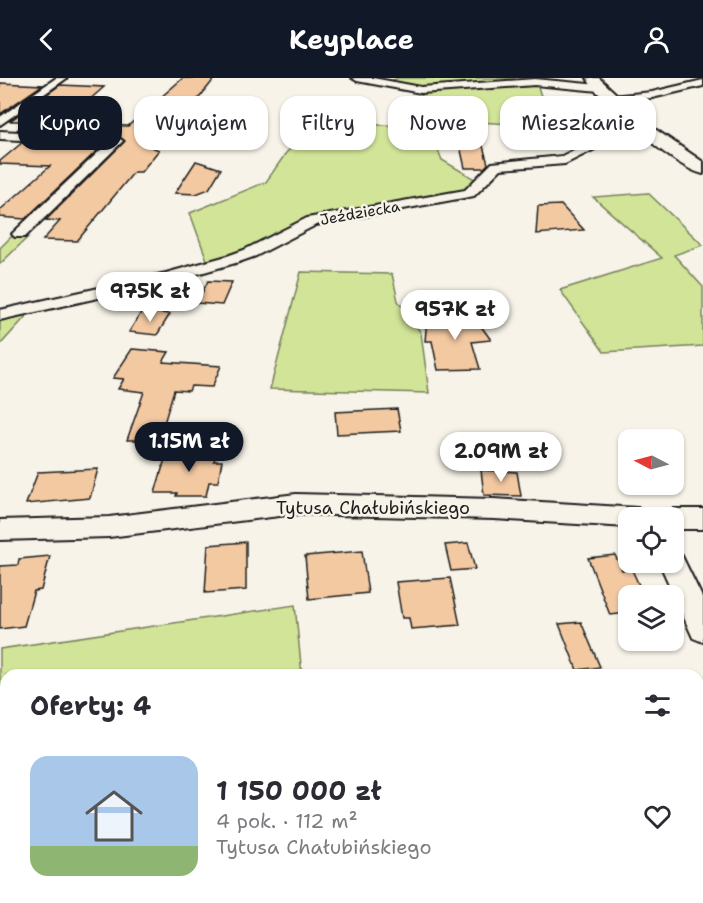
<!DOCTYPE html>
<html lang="pl">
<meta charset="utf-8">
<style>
:root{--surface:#fff;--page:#f2f2f3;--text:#2b2b33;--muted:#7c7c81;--line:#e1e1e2;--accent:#111827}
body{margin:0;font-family:"Shantell Sans",sans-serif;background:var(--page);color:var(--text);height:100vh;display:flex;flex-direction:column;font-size:22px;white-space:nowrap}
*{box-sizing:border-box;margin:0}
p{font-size:20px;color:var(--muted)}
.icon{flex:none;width:33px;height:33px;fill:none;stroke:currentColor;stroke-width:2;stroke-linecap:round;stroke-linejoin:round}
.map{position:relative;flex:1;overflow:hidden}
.side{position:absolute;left:0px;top:591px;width:704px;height:234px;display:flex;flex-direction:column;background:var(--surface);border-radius:18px 18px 0 0;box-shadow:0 2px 4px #0004}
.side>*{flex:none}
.banner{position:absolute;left:18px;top:18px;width:668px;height:54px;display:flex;gap:12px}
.needle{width:39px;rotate:276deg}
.controls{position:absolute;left:618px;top:351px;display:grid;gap:12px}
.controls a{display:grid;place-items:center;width:66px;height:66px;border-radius:12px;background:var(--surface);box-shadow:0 2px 4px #0004;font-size:30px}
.price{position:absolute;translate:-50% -51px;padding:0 14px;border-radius:21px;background:#fff;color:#222;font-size:20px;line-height:39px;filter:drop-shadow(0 2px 3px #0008)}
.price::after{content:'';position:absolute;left:50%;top:36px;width:18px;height:14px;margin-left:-9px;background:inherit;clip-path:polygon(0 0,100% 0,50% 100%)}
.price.selected{background:var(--accent);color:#fff}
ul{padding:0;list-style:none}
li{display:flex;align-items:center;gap:18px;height:150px;padding:0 30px}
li+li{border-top:2px solid var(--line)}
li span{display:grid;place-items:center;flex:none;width:168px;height:120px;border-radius:18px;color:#555}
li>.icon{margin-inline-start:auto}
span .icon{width:72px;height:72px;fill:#fffc;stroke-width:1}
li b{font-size:26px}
h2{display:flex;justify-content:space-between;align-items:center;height:72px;padding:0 30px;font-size:26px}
.pill{padding:0 21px;border-radius:18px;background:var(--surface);box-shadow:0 2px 4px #0004;font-size:21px;line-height:54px}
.pill.selected{background:var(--accent);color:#fff}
header{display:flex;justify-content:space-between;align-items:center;height:78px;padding:0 30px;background:var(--accent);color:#fff;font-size:27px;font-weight:700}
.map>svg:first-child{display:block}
.green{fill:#d1e498;stroke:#76805a;stroke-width:1.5}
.building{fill:#f3c9a2;stroke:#1c1c1c;stroke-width:1.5}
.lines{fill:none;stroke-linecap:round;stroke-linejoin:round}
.minor-casing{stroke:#1c1c1c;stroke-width:4}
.tertiary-casing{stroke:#1c1c1c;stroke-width:4}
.minor{fill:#f7f3e8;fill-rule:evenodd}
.tertiary{fill:#f7f3e8;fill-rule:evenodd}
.labels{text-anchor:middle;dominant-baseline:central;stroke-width:5;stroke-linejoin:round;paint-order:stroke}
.far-street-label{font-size:15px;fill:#1c1c1c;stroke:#f7f3e8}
.street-label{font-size:18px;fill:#1c1c1c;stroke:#f7f3e8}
</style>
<header><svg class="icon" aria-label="back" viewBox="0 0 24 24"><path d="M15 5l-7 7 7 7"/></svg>Keyplace<svg class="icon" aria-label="person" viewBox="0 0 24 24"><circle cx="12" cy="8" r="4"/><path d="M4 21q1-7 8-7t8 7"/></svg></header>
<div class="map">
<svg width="703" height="825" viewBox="0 0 703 825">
<rect width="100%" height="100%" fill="#f7f3e8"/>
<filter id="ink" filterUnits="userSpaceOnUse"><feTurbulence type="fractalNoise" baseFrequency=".0167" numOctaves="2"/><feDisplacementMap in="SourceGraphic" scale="12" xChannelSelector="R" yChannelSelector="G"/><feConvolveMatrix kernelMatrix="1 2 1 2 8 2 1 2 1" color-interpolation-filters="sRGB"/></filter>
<g filter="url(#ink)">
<!-- green -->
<path class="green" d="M398,0H514L516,4L419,10L387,4Z
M537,6L551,48L460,43L430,53L442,82L478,103L466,113L309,140L267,165L208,185L190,135L266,104L286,75L316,45L414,48L422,13Z
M648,115L703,167L674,177L703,209V268L604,274L560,212L662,180L593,119Z
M11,159H28L0,186V170Z
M301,194L392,196L398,223L421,255L429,315L270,311Z
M29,235L0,267V241Z
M295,527L302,597H6V819H333V825H0V571Z"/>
<!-- building -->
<path class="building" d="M183,0H215L191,30L188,29L151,69L159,72L141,94H134L77,163L43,162L60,143L46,142L125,63L117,57L17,52L27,43H10L60,7L104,9L62,46L128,48Z
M0,5L42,7L0,36Z
M23,64L102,68L25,141L0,139V132L50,88L0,86V83Z
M460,68H483L488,86L484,90H465Z
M196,83L221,91L209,111L196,116L175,115Z
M561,127L584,152L536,156L538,128Z
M208,203L232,204L222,227L197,225Z
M142,233L170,236L157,257L129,254Z
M470,233L491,262L472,264L480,291L438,292L432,263H425L427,241Z
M132,271L169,274L163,284L221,288L212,309L191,308L189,313L174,312L159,362H127L144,314L118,311L124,301L113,300Z
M397,331L401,353L337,356L335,334Z
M167,374H216L214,383H222L218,404H209L206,418H176L177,415H155Z
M98,391L90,420L26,426L38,394Z
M481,392L517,394L521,418L484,417Z
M246,464V512L205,515L208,467Z
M468,465L475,491L451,493L445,467Z
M362,473L368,515L309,521L305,478Z
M615,477L622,492H632L644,518H628V535L610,537L588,480Z
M50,478L41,512L34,513L24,548L0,551V488L18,487L19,481Z
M450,500L460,547L411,551L409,540H402L396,504Z
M581,544L600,589L577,592L559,546Z"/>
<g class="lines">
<defs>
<path id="minor" d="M56,0H67L0,47V39Z
M352,0H373L421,9L535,1L599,7L604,10L599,13L535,7L421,15L357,3Z
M703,2V8L652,20L611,24L606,21L611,18L652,14Z
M646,50L652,53L650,55L605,66L565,86L501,91L474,118L316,147L256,178L239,184L169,204L0,242V232L166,195L227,178L244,172L307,140L465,112L492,85L562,78L597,60Z
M0,53L117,59L123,63L25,159H15L12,156L15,153L107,66L0,61Z
M296,416L494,421L638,430L647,433L650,440H628V449L494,441L296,436L109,459L0,462V442L109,439Z
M674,431H703V451H674V440H662L665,434Z
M674,473L681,476L703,521V564L693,560L659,484H674Z"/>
<path id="tertiary" d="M587,0H599L652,49L703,84V96C671,88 616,33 592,9Z"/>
</defs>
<!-- minor casing -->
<use href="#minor" class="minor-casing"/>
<!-- tertiary casing -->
<use href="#tertiary" class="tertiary-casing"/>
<!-- minor -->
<use href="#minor" class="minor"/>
<!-- tertiary -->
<use href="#tertiary" class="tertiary"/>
</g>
</g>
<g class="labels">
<!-- far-street labels -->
<g class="far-street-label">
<text transform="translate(360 135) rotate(-10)">Jeździecka</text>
</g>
<!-- street labels -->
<g class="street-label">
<text x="373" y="430">Tytusa Chałubińskiego</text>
</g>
</g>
</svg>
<div class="controls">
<a><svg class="needle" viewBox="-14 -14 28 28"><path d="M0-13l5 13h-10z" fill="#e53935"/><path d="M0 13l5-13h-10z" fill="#7c7c81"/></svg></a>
<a><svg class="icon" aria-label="locate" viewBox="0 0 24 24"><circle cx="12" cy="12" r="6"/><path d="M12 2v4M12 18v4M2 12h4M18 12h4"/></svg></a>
<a><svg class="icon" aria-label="layers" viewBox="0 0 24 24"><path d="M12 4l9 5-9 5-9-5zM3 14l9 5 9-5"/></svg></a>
</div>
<b class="price" style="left:150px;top:245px">975K zł</b>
<b class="price" style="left:455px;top:263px">957K zł</b>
<b class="price selected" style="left:189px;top:395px">1.15M zł</b>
<b class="price" style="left:501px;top:405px">2.09M zł</b>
<div class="banner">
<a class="pill selected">Kupno</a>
<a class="pill">Wynajem</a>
<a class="pill">Filtry</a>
<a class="pill">Nowe</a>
<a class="pill">Mieszkanie</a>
</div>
<section class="side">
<h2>Oferty: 4<svg class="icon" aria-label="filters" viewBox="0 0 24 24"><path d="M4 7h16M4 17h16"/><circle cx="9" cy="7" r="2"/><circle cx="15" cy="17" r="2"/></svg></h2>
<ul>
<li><span style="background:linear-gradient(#a9c7e8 75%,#8fb573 0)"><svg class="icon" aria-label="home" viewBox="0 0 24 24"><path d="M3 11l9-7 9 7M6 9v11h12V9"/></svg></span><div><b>1 150 000 zł</b><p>4 pok. · 112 m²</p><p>Tytusa Chałubińskiego</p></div><svg class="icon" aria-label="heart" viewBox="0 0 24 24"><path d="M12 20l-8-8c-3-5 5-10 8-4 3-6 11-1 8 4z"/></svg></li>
</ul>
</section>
</div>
